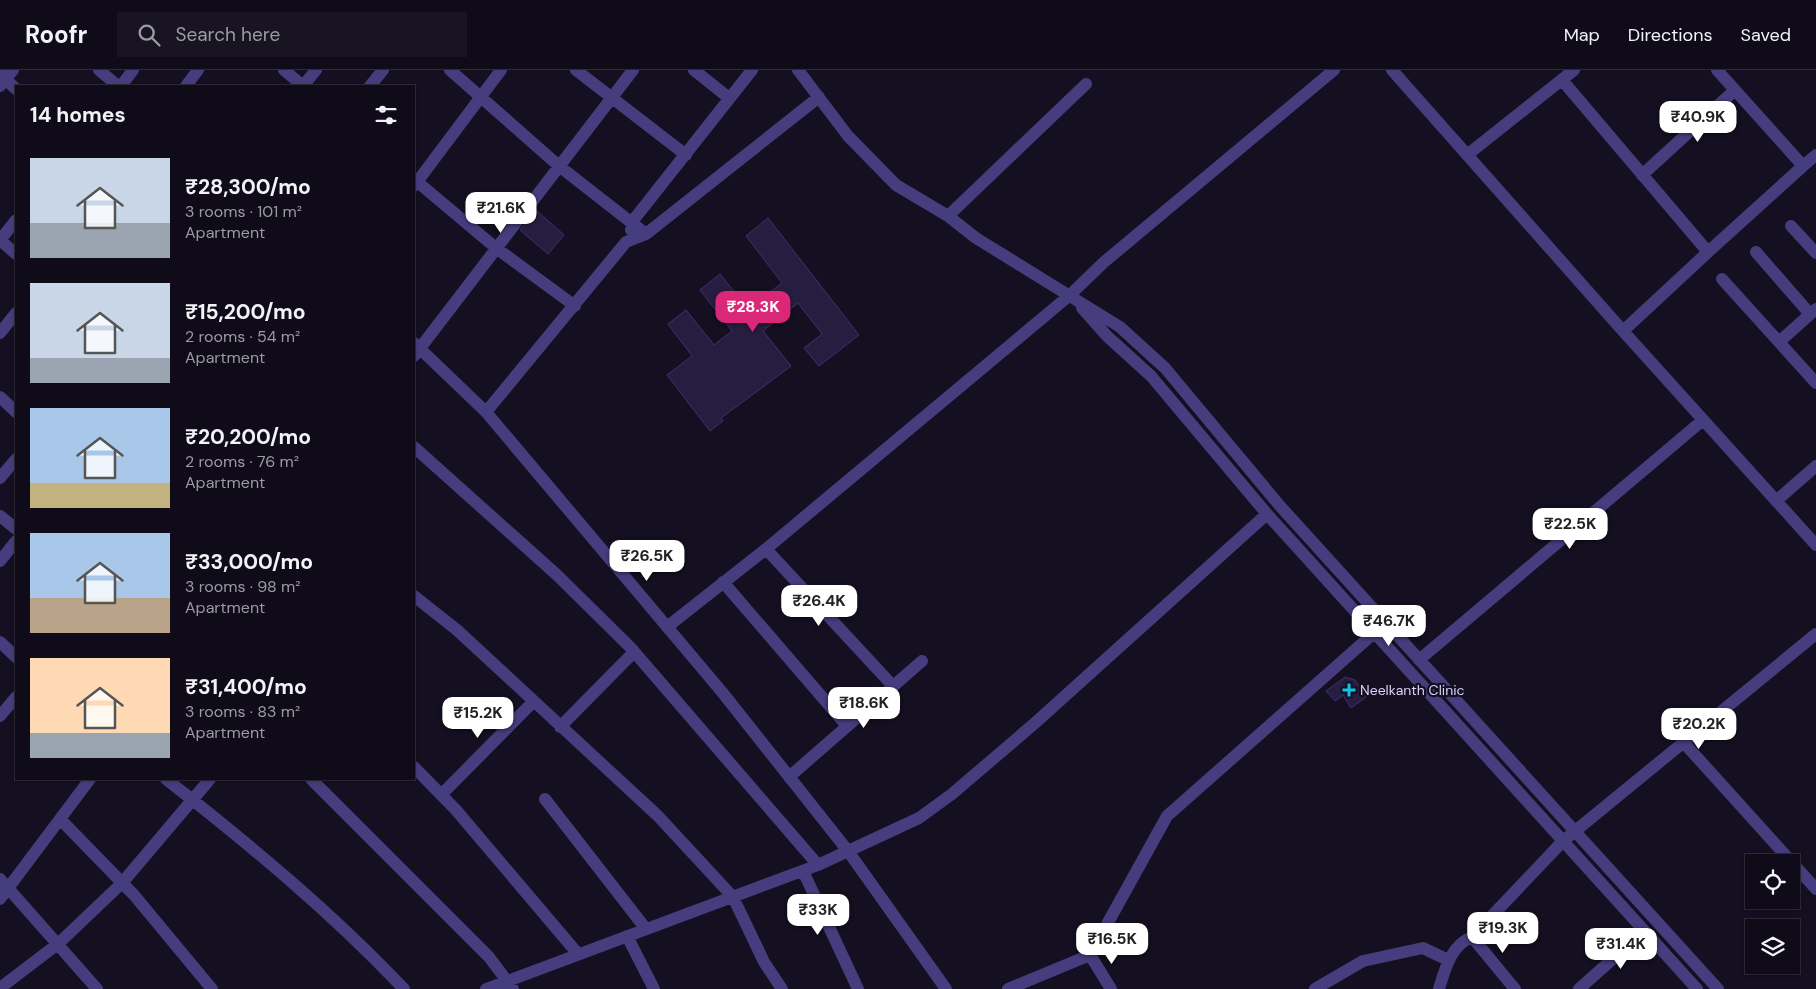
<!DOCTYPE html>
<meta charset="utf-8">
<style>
:root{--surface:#0f0b19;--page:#181422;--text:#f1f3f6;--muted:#9b9ba2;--line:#2f2b38;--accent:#db2777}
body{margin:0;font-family:"DM Sans",sans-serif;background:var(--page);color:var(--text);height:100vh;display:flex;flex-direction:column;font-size:19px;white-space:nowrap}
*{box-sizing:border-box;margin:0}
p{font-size:16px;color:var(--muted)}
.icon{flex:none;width:28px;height:28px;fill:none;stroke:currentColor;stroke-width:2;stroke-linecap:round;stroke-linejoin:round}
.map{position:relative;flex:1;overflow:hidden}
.panel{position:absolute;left:15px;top:15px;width:400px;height:695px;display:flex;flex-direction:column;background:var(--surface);border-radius:0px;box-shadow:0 1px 4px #0004,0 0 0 1px var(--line)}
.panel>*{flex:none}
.fabs{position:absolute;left:1745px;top:784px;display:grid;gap:10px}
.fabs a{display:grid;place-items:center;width:55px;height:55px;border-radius:0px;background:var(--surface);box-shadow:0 1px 4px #0004,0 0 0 1px var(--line);font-size:25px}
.price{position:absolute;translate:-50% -42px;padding:0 11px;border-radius:10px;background:#fff;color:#222;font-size:16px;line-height:32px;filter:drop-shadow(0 1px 2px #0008)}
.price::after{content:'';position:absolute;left:50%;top:30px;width:15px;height:11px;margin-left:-8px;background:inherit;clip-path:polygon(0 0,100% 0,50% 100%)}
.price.active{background:var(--accent);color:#fff}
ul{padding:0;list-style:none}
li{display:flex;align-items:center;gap:15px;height:125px;padding:0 15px}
li span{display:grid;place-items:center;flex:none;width:140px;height:100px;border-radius:0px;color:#555}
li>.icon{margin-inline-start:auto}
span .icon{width:60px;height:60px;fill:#fffc;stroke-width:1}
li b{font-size:21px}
h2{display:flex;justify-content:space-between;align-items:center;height:60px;padding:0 15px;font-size:21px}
header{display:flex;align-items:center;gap:30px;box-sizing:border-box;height:70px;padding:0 25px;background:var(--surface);border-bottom:1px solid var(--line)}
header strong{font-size:24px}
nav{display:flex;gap:28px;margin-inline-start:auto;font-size:18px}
.search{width:350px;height:45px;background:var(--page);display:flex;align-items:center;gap:12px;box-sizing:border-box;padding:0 18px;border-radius:0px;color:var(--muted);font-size:19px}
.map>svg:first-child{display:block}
.building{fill:#271d41;stroke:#41306b}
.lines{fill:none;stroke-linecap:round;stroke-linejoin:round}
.minor{stroke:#453d7d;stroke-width:12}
.poi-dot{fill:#11c2e9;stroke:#140f21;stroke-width:2}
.labels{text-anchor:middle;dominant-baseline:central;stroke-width:4.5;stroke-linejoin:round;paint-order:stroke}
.poi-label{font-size:14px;fill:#dbd2fc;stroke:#140f21;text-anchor:start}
</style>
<header>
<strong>Roofr</strong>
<div class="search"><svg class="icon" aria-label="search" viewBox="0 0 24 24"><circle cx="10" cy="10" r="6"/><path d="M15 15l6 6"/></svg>Search here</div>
<nav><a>Map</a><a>Directions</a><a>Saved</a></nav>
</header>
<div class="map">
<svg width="1816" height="919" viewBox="0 0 1816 919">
<rect width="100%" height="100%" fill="#140f21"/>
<!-- building -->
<path class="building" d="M536,140L564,165L548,184L520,160Z
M768,148L859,265L819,296L804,278L822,264L798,233L763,261L791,296L721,348L723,351L710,361L667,305L692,286L668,254L686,240L714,275L732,261L700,220L720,204L748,239L782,213L746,166Z
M1345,607L1355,610L1366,627L1351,638L1343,625L1335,631L1326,621Z"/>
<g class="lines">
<!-- minor -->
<path class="minor" d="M99,0L118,16
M284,0L303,16
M450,0L559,96L646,164
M576,0L686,85
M694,0L729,28
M798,0L848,66L896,115L948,146L976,168L1120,257L1165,298L1280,436L1718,919
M1392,0L1623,261L1708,182L1562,10
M0,4L16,19
M0,16L13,0
M121,16L133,0
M186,16L198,0
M303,16L316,0
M370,16L383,0
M1467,85L1574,0
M1803,96L1816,85
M1642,105L1735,20
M414,109L496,178L575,236
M414,116L501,0
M948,146L1086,14
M1791,156L1816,183
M631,160L635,148L752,0
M0,170L16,150
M0,170L16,184
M1708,182L1803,96L1717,0
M1756,182L1810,244
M1722,209L1816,313
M1082,238L1107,266L1151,306L1267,444L1697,919
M1623,261L1816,475
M0,263L16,243
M1779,272L1816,239
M414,273L486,342L722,622L848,781L946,919
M414,286L633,0
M0,327L16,342
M486,342L626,172L646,164L819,27
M414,377L557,505L630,577L818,795
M0,408L16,389
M1776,431L1816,396
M0,446L16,459
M766,479L893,616
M0,491L16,471
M723,512L847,656
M414,526L457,560L658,746L733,827L764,892L782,919
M667,557L766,479L1070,225L1103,193L1334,0
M0,572L16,587
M1419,590L1703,350
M0,646L16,627
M560,657L634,582
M1685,674L1816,819
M414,697L456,740L578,884
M789,707L922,591
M166,709C249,774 331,842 404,919
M311,709L489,887L513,919
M441,725L533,632
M545,729L646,859
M60,749L134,825L212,919
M803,801L858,919
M0,809L97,919
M0,829L90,709
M627,866L654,919
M1472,867L1515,919
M1090,885L1111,919
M0,918L59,873L122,813L210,709
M486,919L818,795L919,748L952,724L1035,653L1267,444
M1008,919L1090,885L1167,746L1374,563
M1315,919L1363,891L1423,878L1448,890
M1439,919C1445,899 1451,875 1472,867L1563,771L1816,564
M1579,919L1644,861"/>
</g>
<!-- markers -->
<path class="poi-dot" d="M1346.5 612.5h5v5h5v5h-5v5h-5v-5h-5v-5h5z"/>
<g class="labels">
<!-- poi labels -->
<g class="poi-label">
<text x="1360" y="620">Neelkanth Clinic</text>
</g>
</g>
</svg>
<div class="fabs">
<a><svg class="icon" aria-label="locate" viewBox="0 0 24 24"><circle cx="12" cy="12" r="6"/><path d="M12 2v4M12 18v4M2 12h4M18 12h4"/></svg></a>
<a><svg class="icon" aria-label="layers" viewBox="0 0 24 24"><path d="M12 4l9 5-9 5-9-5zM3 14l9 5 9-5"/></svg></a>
</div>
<b class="price" style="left:1698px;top:73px">₹40.9K</b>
<b class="price" style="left:501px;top:164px">₹21.6K</b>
<b class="price active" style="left:753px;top:263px">₹28.3K</b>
<b class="price" style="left:1570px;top:480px">₹22.5K</b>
<b class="price" style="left:647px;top:512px">₹26.5K</b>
<b class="price" style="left:819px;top:557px">₹26.4K</b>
<b class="price" style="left:1389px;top:577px">₹46.7K</b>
<b class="price" style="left:864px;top:659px">₹18.6K</b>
<b class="price" style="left:478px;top:669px">₹15.2K</b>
<b class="price" style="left:1699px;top:680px">₹20.2K</b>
<b class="price" style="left:818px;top:866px">₹33K</b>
<b class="price" style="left:1503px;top:884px">₹19.3K</b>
<b class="price" style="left:1112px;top:895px">₹16.5K</b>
<b class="price" style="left:1621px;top:900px">₹31.4K</b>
<section class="panel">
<h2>14 homes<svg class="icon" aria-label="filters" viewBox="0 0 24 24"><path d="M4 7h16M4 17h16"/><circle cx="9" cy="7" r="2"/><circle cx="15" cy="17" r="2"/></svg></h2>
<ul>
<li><span style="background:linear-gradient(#c9d6e8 65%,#9aa5b1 0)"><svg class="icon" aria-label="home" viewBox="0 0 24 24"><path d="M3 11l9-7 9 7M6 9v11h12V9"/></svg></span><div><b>₹28,300/mo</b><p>3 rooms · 101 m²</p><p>Apartment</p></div></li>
<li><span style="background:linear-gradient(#c9d6e8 75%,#9aa5b1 0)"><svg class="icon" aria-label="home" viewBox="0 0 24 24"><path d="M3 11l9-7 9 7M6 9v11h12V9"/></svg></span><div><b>₹15,200/mo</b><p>2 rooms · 54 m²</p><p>Apartment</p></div></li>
<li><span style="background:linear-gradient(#a9c7e8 75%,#c2b280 0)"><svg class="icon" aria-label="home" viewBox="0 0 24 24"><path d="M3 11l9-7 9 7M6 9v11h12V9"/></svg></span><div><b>₹20,200/mo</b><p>2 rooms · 76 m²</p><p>Apartment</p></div></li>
<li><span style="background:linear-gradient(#a9c7e8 65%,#b9a48a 0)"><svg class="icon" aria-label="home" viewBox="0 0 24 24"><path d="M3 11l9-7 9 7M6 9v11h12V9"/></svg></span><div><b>₹33,000/mo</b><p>3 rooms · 98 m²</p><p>Apartment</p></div></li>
<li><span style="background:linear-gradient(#ffd9b3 75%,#9aa5b1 0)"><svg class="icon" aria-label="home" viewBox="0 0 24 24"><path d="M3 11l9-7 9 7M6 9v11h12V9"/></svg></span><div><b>₹31,400/mo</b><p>3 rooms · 83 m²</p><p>Apartment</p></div></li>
</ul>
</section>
</div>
